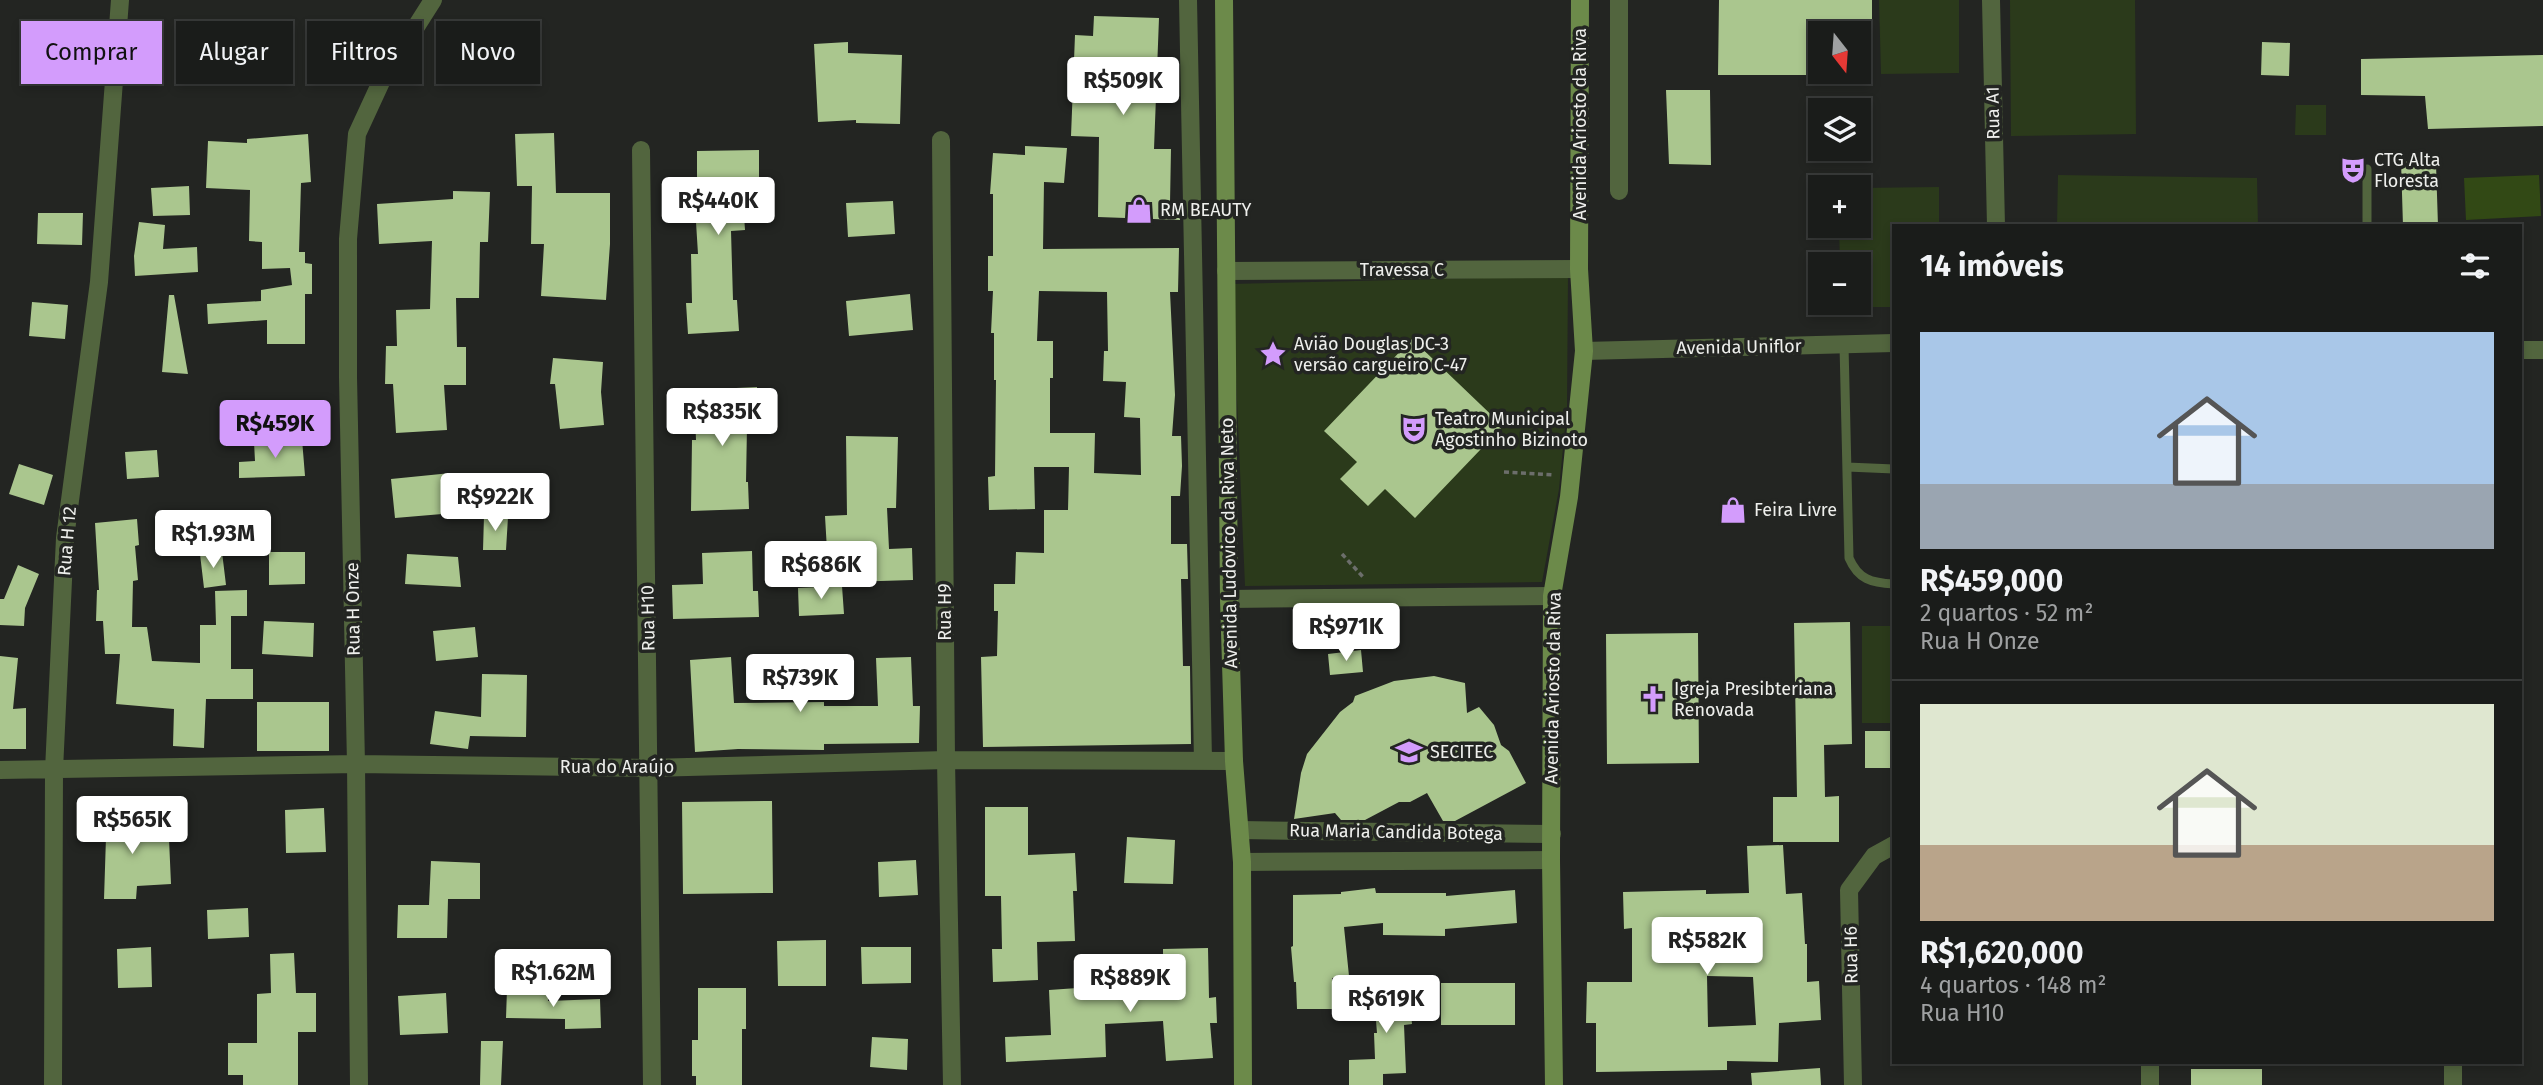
<!DOCTYPE html>
<html lang="pt">
<meta charset="utf-8">
<style>
:root{--surface:#1a1c1a;--page:#272927;--text:#f1f3f6;--muted:#9fa1a2;--line:#383a39;--accent:#d39cfc}
body{margin:0;font-family:"Fira Sans",sans-serif;background:var(--page);color:var(--text);height:100vh;display:flex;flex-direction:column;font-size:26px;white-space:nowrap}
*{box-sizing:border-box;margin:0}
p{font-size:23px;color:var(--muted)}
.icon{flex:none;width:38px;height:38px;fill:none;stroke:currentColor;stroke-width:2;stroke-linecap:round;stroke-linejoin:round}
.map{position:relative;flex:1;overflow:hidden}
.panel{position:absolute;left:1892px;top:224px;width:630px;height:840px;display:flex;flex-direction:column;background:var(--surface);border-radius:0px;box-shadow:0 4px 10px #0003,0 0 0 2px var(--line)}
.panel>*{flex:none}
.guide{position:absolute;left:21px;top:21px;width:665px;height:63px;display:flex;gap:14px}
.needle{width:46px;rotate:163deg}
.buttons{position:absolute;left:1808px;top:21px;display:grid;gap:14px}
.buttons a{display:grid;place-items:center;width:63px;height:63px;border-radius:0px;background:var(--surface);box-shadow:0 4px 10px #0003,0 0 0 2px var(--line);font-size:35px}
.price{position:absolute;translate:-50% -60px;padding:0 16px;border-radius:7px;background:#fff;color:#222;font-size:23px;line-height:46px;filter:drop-shadow(0 2px 4px #0008)}
.price::after{content:'';position:absolute;left:50%;top:42px;width:21px;height:16px;margin-left:-10px;background:inherit;clip-path:polygon(0 0,100% 0,50% 100%)}
.price.current{background:var(--accent);color:#111}
ul{padding:0;list-style:none}
li{display:grid;align-content:center;gap:14px;height:371px;padding:0 28px}
li+li{border-top:2px solid var(--line)}
li span{display:grid;place-items:center;height:217px;border-radius:0px;color:#555}
li>.icon{margin-inline-start:auto}
span .icon{width:126px;height:126px;fill:#fffc;stroke-width:1}
li b{font-size:30px}
h2{display:flex;justify-content:space-between;align-items:center;height:84px;padding:0 28px;font-size:30px}
.tag{padding:0 24px;border-radius:0px;background:var(--surface);box-shadow:0 4px 10px #0003,0 0 0 2px var(--line);font-size:24px;line-height:63px}
.tag.current{background:var(--accent);color:#111}
.map>svg:first-child{display:block}
.green{fill:#2b3a1b}
.water{fill:#324915}
.building{fill:#aac68e;fill-rule:evenodd}
.lines{fill:none;stroke-linecap:round;stroke-linejoin:round}
.path{stroke:#6c6e6b;stroke-width:3.5;stroke-dasharray:5 3.5;stroke-linecap:butt}
.lane{stroke:#52653e;stroke-width:9}
.street{stroke:#52653e;stroke-width:18}
.secondary{stroke:#6c8a4a;stroke-width:18}
.labels{text-anchor:middle;dominant-baseline:central;stroke-width:7;stroke-linejoin:round;paint-order:stroke}
.street-label{font-size:18px;fill:#eeefec;stroke:#232522}
.poi-label{font-size:18px;fill:#eeefec;stroke:#232522;text-anchor:start}
</style>
<div class="map">
<svg width="2543" height="1085" viewBox="0 0 2543 1085">
<rect width="100%" height="100%" fill="#232522"/>
<!-- green -->
<path class="green" d="M1879,0H1959V73L1881,74Z
M2010,0H2135L2136,134L2011,136Z
M2296,105H2326V135H2295Z
M2058,175L2257,178L2258,226H2057Z
M1939,187V226H1894L1893,307H1840V303H1858V264H1840L1839,226H1858L1859,188Z
M1568,276L1567,407L1559,489L1542,582L1245,586L1232,284Z
M1862,626H1893V723H1862Z"/>
<!-- water -->
<path class="water" d="M2539,175L2541,216L2466,220L2464,178Z"/>
<!-- building -->
<path class="building" d="M1719,0H1872V33H1820V75H1718Z
M1094,16L1159,18L1154,149H1171L1170,203H1181L1180,220L1098,217L1099,137L1071,136L1075,35L1093,36Z
M848,42V53L902,55L900,124L856,123V120L818,122L814,44Z
M2262,42L2290,43L2289,76L2261,75Z
M2543,55V126L2428,129L2425,96L2361,95V59Z
M1666,90H1710L1711,165L1669,164Z
M554,133L556,193H610V244L606,300L541,296L544,244H531L532,186H517L515,134Z
M308,134L311,182L301,183L299,252H305V263L312,264V294H305V344H267V320L208,324L207,304L261,301V290L292,285L290,268L262,269V242L249,241L250,190L206,188L208,141L247,143V139Z
M1025,146L1067,148L1064,183L1044,182L1043,249L1179,248L1178,292H1170L1175,395L1172,436H1181L1182,466L1180,496H1171V544H1187L1188,579H1181L1183,666H1190L1191,744L983,747L981,657L997,656L998,611H994V584H1015L1016,552L1044,553V510H1068L1069,467H1034L1035,509L989,510L988,477L995,476L996,380H994V333H991L993,291H988V256H993V194H990L993,153L1025,155ZM1039,291L1107,292L1108,351H1104L1103,381L1126,382L1124,417L1140,418L1141,475L1094,473L1095,433H1050V378H1053V341H1037Z
M759,150V185H742L745,230L731,231L733,300H737L739,331L688,334L686,303H692L691,254H698L694,190H697V151Z
M2401,161L2436,164L2438,226H2403Z
M189,186L190,215L153,216L151,188Z
M453,191L490,192L488,242H480L479,298H456L457,347H466V385H444L447,430L396,433L393,384H385L386,346H397L396,310L430,309L432,241L379,244L377,204L453,199Z
M893,201L895,234L848,237L846,203Z
M38,213H83L82,245L37,244Z
M139,222L165,225L163,249L197,247L198,272L135,276L134,256Z
M910,294L913,330L849,336L846,301Z
M169,295H174L188,374L162,372Z
M32,302L68,305L65,339L29,336Z
M1412,339L1503,426L1415,518L1385,489L1368,506L1340,479L1357,462L1324,431Z
M553,358L603,362L601,392L604,425L560,429L555,384H550Z
M757,387L758,425L747,426L746,482H748L749,509L691,511L692,440H696L694,390Z
M846,436L898,437L896,508H887L889,549L912,548L913,580L848,582L847,549L827,550L825,516L847,515Z
M302,439L305,476L239,478V462L255,461L254,442Z
M157,450L159,477L127,479L125,452Z
M19,464L53,475L44,505L9,494Z
M451,473L454,513L395,518L391,479Z
M199,516L201,550L170,552L168,518Z
M484,516L508,517L506,550H483Z
M137,519L139,545L135,546L138,580L133,581L132,627H147L152,661L200,663V625H216L215,591L247,590V616H231V669H253V699H206L204,748L173,746L174,709L116,704L120,654H105L103,621H96L97,590H99L95,523Z
M752,551L753,591H758L759,617L673,619L672,585L703,584L702,553Z
M222,552L226,585L204,588L200,554Z
M269,552H305V584L269,585Z
M407,554L458,557L461,587L405,584Z
M18,565L39,574L25,608L24,626L0,625V599H4Z
M842,586L844,614L799,616L798,588Z
M264,621L314,623L313,657L262,654Z
M1850,622L1852,744L1824,745L1825,797L1839,796V842H1773V797H1797L1794,623Z
M475,627L478,657L436,661L433,631Z
M1698,633L1699,763L1607,764L1606,634Z
M1361,650L1363,672L1330,675L1328,654Z
M0,656L18,658L13,709L26,708V749H0Z
M731,657L734,703L824,702V706H878L876,658L911,657L913,706H920L919,743L824,744V750L738,749L695,752L690,660Z
M482,674L527,675L526,737L470,736L468,749L430,744L435,711L481,717Z
M1434,676L1465,683L1467,713L1479,707L1494,725L1501,745L1509,751L1526,783L1455,821H1443L1427,793L1410,802H1399L1365,820H1341L1335,813L1294,819L1301,773L1307,754L1340,712L1353,702L1355,696L1394,681Z
M257,702H329V751H257Z
M1865,731H1894V768H1865Z
M772,801L773,893L683,894L682,802Z
M107,806L139,807L137,841L169,839L171,884L137,886L136,899H104Z
M985,807H1028V855L1075,853L1077,891H1073L1075,941L1037,942L1038,980L993,982L992,949H1002L1001,896H985Z
M324,808L326,852L286,853L285,810Z
M1127,837L1175,840L1173,884L1124,883Z
M1783,845L1786,894L1802,893L1805,944H1807V982L1819,981L1821,1020L1779,1023L1778,1062L1727,1061V1070L1596,1072V1023H1586L1587,982H1632V928L1624,929L1623,892L1706,890V894L1749,893L1747,846ZM1707,976L1753,977L1756,1025L1708,1027Z
M916,860L918,895L879,897L878,862Z
M431,861L480,863V899H448L447,938H397L398,905H429Z
M1375,888L1376,893H1446V896L1515,890L1517,923L1445,929V936L1383,935V923L1344,927L1349,976L1332,978L1333,1009H1297L1296,982H1294L1291,947L1293,946V895L1341,894V892Z
M248,908L249,937L208,939L207,910Z
M826,940V986H778L777,941Z
M151,947L152,987L118,988L117,949Z
M861,947H911V983L862,984Z
M1208,948L1209,998L1216,997L1217,1023H1210L1213,1058L1166,1061L1163,1021L1105,1024L1106,1057L1006,1062L1005,1037L1051,1035L1049,990L1163,982V949Z
M294,953L296,993H316V1032H298V1085H243V1075H228V1043H257V994L271,993L270,954Z
M1408,980L1412,1024L1404,1025L1406,1073L1383,1074V1085H1349V1060L1375,1059L1374,1033H1377L1373,983Z
M1441,983H1515V1025H1441Z
M698,988H746V1029H742V1085H696V1076H692V1040H698Z
M507,989H548V1001L600,999L601,1028L565,1029V1019L506,1018Z
M446,993L448,1033L400,1035L398,996Z
M872,1037L908,1039L907,1070L870,1067Z
M481,1041H503L501,1085H480Z
M1820,1068L1821,1085H1752L1751,1073Z
M2191,1069H2262V1085H2191Z"/>
<g class="lines">
<!-- path -->
<path class="path" d="M1504,472L1554,475
M1342,554L1364,578"/>
<!-- lane -->
<path class="lane" d="M2367,169V226
M1844,345L1849,558C1858,579 1871,583 1894,584
M1847,467L1894,469"/>
<!-- street -->
<path class="street" d="M1188,0L1203,761
M1991,0L1996,226
M941,140L946,760L952,1085
M641,150L652,1085
M1619,191V0
M1226,271L1579,269
M2520,350H2543
M1584,351L1894,343
M1229,599L1552,596
M0,770L356,764L650,768L946,760L1234,761
M1240,830L1552,834
M1242,862L1551,860
M2150,1062V1085
M53,1085L54,770L65,538L99,282L120,0
M359,1085L356,764L348,377V239L357,134L381,82L433,0
M1853,1085L1849,890L1874,856L1894,845
M2453,1085V1062"/>
<!-- secondary -->
<path class="secondary" d="M1224,0L1229,599L1234,761L1242,862L1243,1085
M1554,1085L1551,860L1552,596L1569,497L1584,351L1579,269L1580,0"/>
</g>
<!-- icons -->
<defs>
<symbol id="theatre-bare" viewBox="-9 -9 18 18"><path d="M-5-5.5Q0-4 5-5.5V0Q5 5 0 6Q-5 5-5 0ZM-3.3-2.5H-1v1.5H-3.3ZM1-2.5H3.3v1.5H1ZM-2.8 1Q0 5.5 2.8 1Z" fill="#d39cfc" stroke="#232522" stroke-width="2.5" paint-order="stroke"/></symbol>
<symbol id="shop-bare" viewBox="-9 -9 18 18"><path d="M-5-2.5h2.3a2.7 3.5 0 0 1 5.4 0H5L5.5 6h-11ZM-1.5-2.5h3a1.5 2.3 0 0 0-3 0Z" fill="#d39cfc" stroke="#232522" stroke-width="2.5" paint-order="stroke"/></symbol>
<symbol id="sight-bare" viewBox="-9 -9 18 18"><path d="M0-6L1.8-2.2L6-1.7L2.9 1.2L3.7 5.4L0 3.3L-3.7 5.4L-2.9 1.2L-6-1.7L-1.8-2.2Z" fill="#d39cfc" stroke="#232522" stroke-width="2.5" paint-order="stroke"/></symbol>
<symbol id="church-bare" viewBox="-9 -9 18 18"><path d="M-1.2-6h2.4v3.5h3.3v2.4h-3.3V6h-2.4V-.1h-3.3v-2.4h3.3Z" fill="#d39cfc" stroke="#232522" stroke-width="2.5" paint-order="stroke"/></symbol>
<symbol id="university-bare" viewBox="-9 -9 18 18"><path d="M0-5L7-2L0 1L-7-2ZM-4 1L0 2.5L4 1V4Q0 6-4 4Z" fill="#d39cfc" stroke="#232522" stroke-width="2.5" paint-order="stroke"/></symbol>
</defs>
<g fill-rule="evenodd">
<use href="#theatre-bare" x="2334" y="151" width="38" height="38"/>
<use href="#shop-bare" x="1120" y="191" width="38" height="38"/>
<use href="#sight-bare" x="1254" y="335" width="38" height="38"/>
<use href="#theatre-bare" x="1395" y="410" width="38" height="38"/>
<use href="#shop-bare" x="1714" y="491" width="38" height="38"/>
<use href="#church-bare" x="1634" y="680" width="38" height="38"/>
<use href="#university-bare" x="1390" y="733" width="38" height="38"/>
</g>
<g class="labels">
<!-- street labels -->
<g class="street-label">
<text transform="translate(1993 113) rotate(-91)">Rua A1</text>
<text transform="translate(1580 124) rotate(-90)">Avenida Ariosto da Riva</text>
<text x="1402" y="270">Travessa C</text>
<text transform="translate(1739 347) rotate(-1)">Avenida Uniflor</text>
<text transform="translate(67 541) rotate(-85)">Rua H 12</text>
<text transform="translate(1229 543) rotate(-91)">Avenida Ludovico da Riva Neto</text>
<text transform="translate(353 609) rotate(-91)">Rua H Onze</text>
<text transform="translate(945 612) rotate(-90)">Rua H9</text>
<text transform="translate(648 618) rotate(-91)">Rua H10</text>
<text transform="translate(1553 688) rotate(-89)">Avenida Ariosto da Riva</text>
<text x="617" y="767">Rua do Araújo</text>
<text transform="translate(1396 832) rotate(1)">Rua Maria Candida Botega</text>
<text transform="translate(1851 955) rotate(-91)">Rua H6</text>
</g>
<!-- poi labels -->
<g class="poi-label">
<text x="2374" y="160">CTG Alta<tspan x="2374" dy="21">Floresta</tspan></text>
<text x="1160" y="210">RM BEAUTY</text>
<text x="1294" y="344">Avião Douglas DC-3<tspan x="1294" dy="21">versão cargueiro C-47</tspan></text>
<text x="1435" y="419">Teatro Municipal<tspan x="1435" dy="21">Agostinho Bizinoto</tspan></text>
<text x="1754" y="510">Feira Livre</text>
<text x="1674" y="689">Igreja Presibteriana<tspan x="1674" dy="21">Renovada</tspan></text>
<text x="1430" y="752">SECITEC</text>
</g>
</g>
</svg>
<div class="buttons">
<a><svg class="needle" viewBox="-14 -14 28 28"><path d="M0-13l5 13h-10z" fill="#e53935"/><path d="M0 13l5-13h-10z" fill="#9fa1a2"/></svg></a>
<a><svg class="icon" aria-label="layers" viewBox="0 0 24 24"><path d="M12 4l9 5-9 5-9-5zM3 14l9 5 9-5"/></svg></a>
<a>+</a>
<a>−</a>
</div>
<b class="price" style="left:1123px;top:117px">R$509K</b>
<b class="price" style="left:718px;top:237px">R$440K</b>
<b class="price" style="left:722px;top:448px">R$835K</b>
<b class="price current" style="left:275px;top:460px">R$459K</b>
<b class="price" style="left:495px;top:533px">R$922K</b>
<b class="price" style="left:213px;top:570px">R$1.93M</b>
<b class="price" style="left:821px;top:601px">R$686K</b>
<b class="price" style="left:1346px;top:663px">R$971K</b>
<b class="price" style="left:800px;top:714px">R$739K</b>
<b class="price" style="left:132px;top:856px">R$565K</b>
<b class="price" style="left:1707px;top:977px">R$582K</b>
<b class="price" style="left:553px;top:1009px">R$1.62M</b>
<b class="price" style="left:1130px;top:1014px">R$889K</b>
<b class="price" style="left:1386px;top:1035px">R$619K</b>
<div class="guide">
<a class="tag current">Comprar</a>
<a class="tag">Alugar</a>
<a class="tag">Filtros</a>
<a class="tag">Novo</a>
</div>
<section class="panel">
<h2>14 imóveis<svg class="icon" aria-label="filters" viewBox="0 0 24 24"><path d="M4 7h16M4 17h16"/><circle cx="9" cy="7" r="2"/><circle cx="15" cy="17" r="2"/></svg></h2>
<ul>
<li><span style="background:linear-gradient(#a9c7e8 70%,#9aa5b1 0)"><svg class="icon" aria-label="home" viewBox="0 0 24 24"><path d="M3 11l9-7 9 7M6 9v11h12V9"/></svg></span><div><b>R$459,000</b><p>2 quartos · 52 m²</p><p>Rua H Onze</p></div></li>
<li><span style="background:linear-gradient(#dfe7d0 65%,#b9a48a 0)"><svg class="icon" aria-label="home" viewBox="0 0 24 24"><path d="M3 11l9-7 9 7M6 9v11h12V9"/></svg></span><div><b>R$1,620,000</b><p>4 quartos · 148 m²</p><p>Rua H10</p></div></li>
</ul>
</section>
</div>
